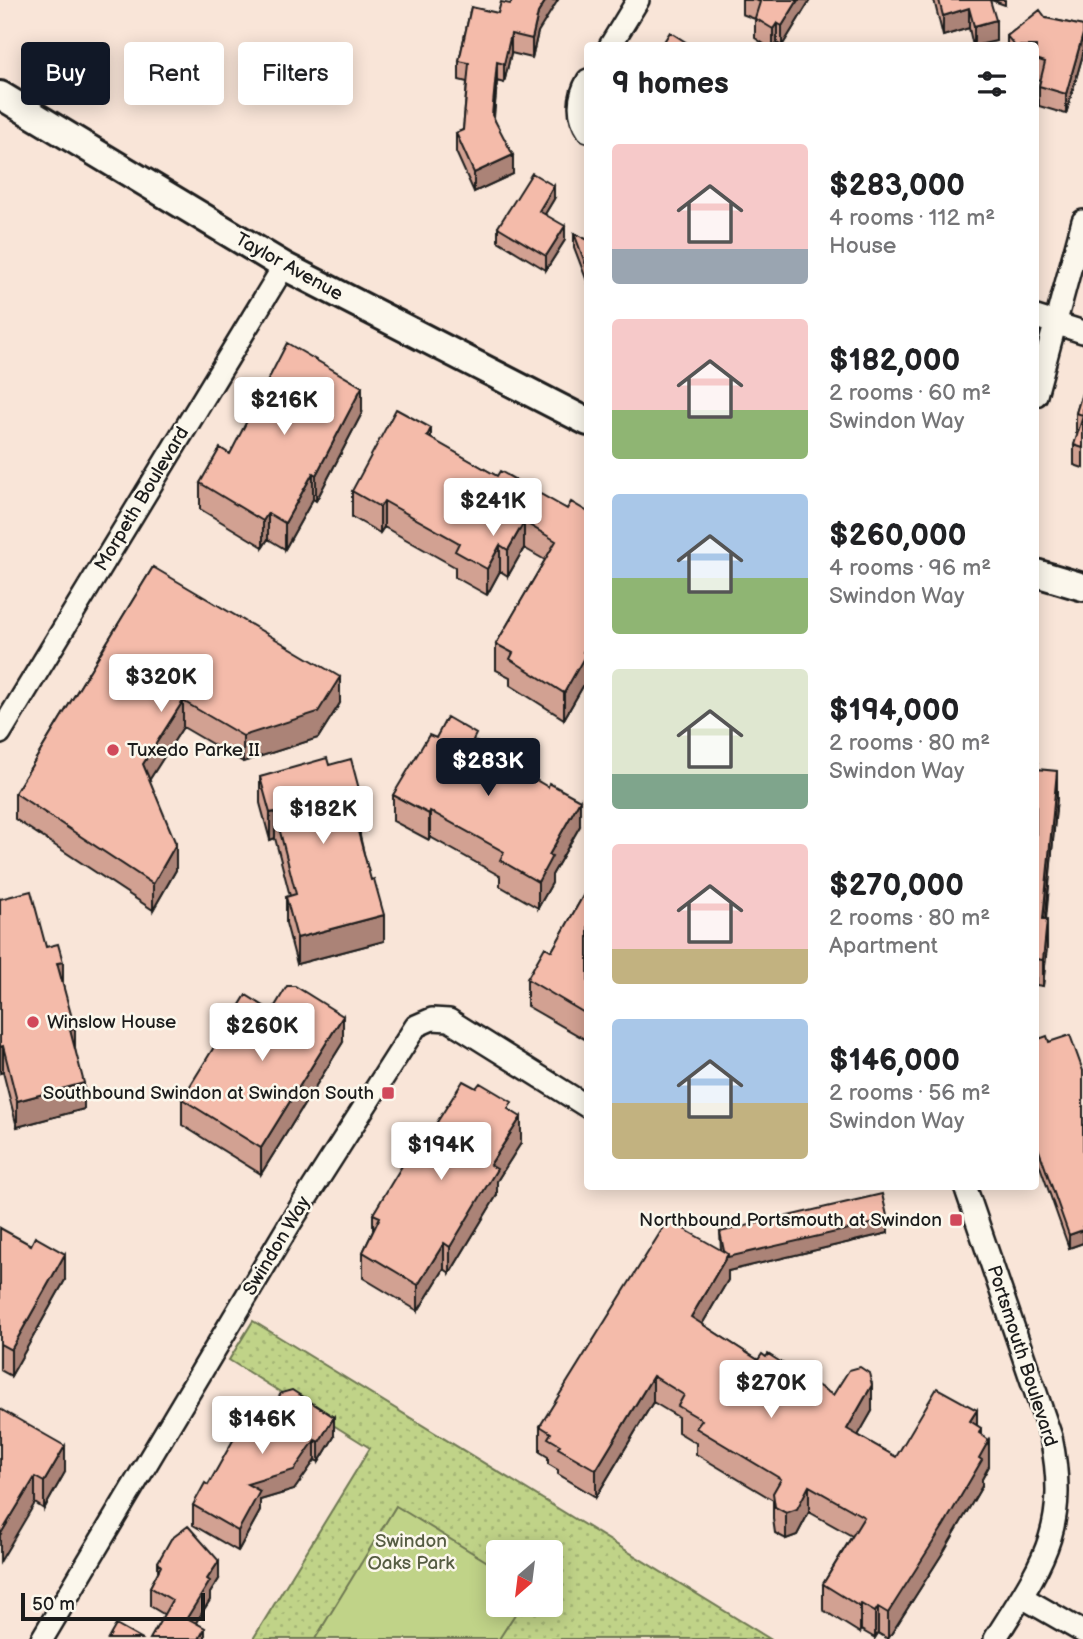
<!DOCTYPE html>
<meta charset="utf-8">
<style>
:root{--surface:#fff;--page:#f6f6f6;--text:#202124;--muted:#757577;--accent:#111827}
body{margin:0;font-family:"Balsamiq Sans",sans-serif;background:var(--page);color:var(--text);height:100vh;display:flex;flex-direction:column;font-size:26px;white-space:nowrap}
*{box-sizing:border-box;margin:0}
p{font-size:23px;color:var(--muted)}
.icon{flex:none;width:38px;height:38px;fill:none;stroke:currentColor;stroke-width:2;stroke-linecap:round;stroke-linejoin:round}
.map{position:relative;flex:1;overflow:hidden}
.drawer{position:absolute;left:584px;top:42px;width:455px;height:1148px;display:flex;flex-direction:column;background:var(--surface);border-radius:7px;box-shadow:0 4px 18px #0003}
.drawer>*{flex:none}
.hud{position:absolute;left:21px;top:42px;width:458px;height:63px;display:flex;gap:14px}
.needle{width:46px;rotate:208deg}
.tools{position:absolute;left:486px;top:1540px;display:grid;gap:14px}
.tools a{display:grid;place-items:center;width:77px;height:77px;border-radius:7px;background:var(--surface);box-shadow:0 4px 18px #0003;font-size:35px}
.scale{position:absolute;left:21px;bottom:18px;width:184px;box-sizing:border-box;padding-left:7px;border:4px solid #1c1c1c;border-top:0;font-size:19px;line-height:24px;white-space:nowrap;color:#1c1c1c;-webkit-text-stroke:5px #fbf7ec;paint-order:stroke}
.price{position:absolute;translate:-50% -60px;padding:0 16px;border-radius:7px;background:#fff;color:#222;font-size:23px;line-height:46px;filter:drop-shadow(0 2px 4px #0008)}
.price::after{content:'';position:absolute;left:50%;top:42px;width:21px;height:16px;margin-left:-10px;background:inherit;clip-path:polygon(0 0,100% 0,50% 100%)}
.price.selected{background:var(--accent);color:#fff}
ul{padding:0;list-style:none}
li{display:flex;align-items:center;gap:21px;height:175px;padding:0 28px}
li span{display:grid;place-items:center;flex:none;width:196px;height:140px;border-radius:7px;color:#555}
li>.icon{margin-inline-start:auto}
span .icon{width:84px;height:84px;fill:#fffc;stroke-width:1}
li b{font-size:30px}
h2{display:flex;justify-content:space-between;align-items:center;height:84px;padding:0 28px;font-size:30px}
.pill{padding:0 24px;border-radius:7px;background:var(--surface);box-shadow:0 4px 18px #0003;font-size:24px;line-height:63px}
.pill.selected{background:var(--accent);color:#fff}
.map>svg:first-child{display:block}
.park{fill:url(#park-dots);stroke:#6e7852;stroke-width:2;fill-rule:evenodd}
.pitch{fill:#c0d388;stroke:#6e7852;stroke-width:2}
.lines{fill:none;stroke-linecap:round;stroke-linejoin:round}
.minor-casing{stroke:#1c1c1c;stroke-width:26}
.tertiary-casing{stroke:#1c1c1c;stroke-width:32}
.minor{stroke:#fbf7ec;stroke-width:21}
.tertiary{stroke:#fbf7ec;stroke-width:26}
.wall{fill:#d2a192;stroke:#1c1c1c;stroke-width:2}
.shaded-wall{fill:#ab8377;stroke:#1c1c1c;stroke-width:2}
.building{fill:#f4bbaa;stroke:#1c1c1c;stroke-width:2}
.poi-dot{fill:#d1495b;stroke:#fbf7ec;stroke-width:2.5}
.labels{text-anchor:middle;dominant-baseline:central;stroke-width:5;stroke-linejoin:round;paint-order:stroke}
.street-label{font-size:19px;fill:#1c1c1c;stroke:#fbf7ec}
.poi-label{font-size:19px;fill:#1c1c1c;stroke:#fbf7ec;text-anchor:start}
.park-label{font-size:19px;fill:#555c42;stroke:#fbf7ec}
</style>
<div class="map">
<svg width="1083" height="1639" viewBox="0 0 1083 1639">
<defs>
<pattern id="park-dots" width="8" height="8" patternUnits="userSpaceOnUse" patternTransform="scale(1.75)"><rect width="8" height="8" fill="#c0d388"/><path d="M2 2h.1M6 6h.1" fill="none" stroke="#a4b575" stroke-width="1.8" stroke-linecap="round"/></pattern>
</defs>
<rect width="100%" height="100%" fill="#f9e5d8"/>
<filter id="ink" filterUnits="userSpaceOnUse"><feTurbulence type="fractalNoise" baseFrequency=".0143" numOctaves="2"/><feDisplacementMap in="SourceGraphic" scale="14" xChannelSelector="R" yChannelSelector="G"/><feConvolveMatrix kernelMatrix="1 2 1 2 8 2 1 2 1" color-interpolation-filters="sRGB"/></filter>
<g filter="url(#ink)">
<!-- park -->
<path class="park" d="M253,1321L770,1639H253L370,1448L229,1360ZM499,1552H551V1605H499Z"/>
<!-- pitch -->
<path class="pitch" d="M396,1506L499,1569V1605H521L499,1639H315Z"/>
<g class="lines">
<defs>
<path id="minor" d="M610,46L638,0
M588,80C578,97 577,115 588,131
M1036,317L1083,332
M1036,395L1083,221
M0,733L284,266
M965,1186L1051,1437C1070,1529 1042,1564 995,1639
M1022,1597L1083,1632
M42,1639L289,1225L416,1026L432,1019L449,1020L588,1107"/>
<path id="tertiary" d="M0,95L284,266L588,422
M1036,573L1083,587"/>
</defs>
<!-- minor casing -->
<use href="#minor" class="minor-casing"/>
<!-- tertiary casing -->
<use href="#tertiary" class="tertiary-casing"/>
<!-- minor -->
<use href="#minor" class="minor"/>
<!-- tertiary -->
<use href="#tertiary" class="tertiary"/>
</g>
<!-- wall -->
<path class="wall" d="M742,0H810L782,46L777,43L775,46H767L755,38V19L742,14Z
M934,0H990L996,41L973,46L969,28L943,36Z
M991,0H1005V5Z
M471,7L538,32L532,58L511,53L504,83L497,81L494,118L513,174L474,192L456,152V133L463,130L467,82L459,80V61Z
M1046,18L1083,26V54L1066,114L1039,106V86L1040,80L1036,79V46H1007V36Z
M554,199L545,214L565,240L546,270L498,241V227Z
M574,233L588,240V284L574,247Z
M1083,390V468L1074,465V445L1078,434L1076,433V413Z
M362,413L316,501L313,499L285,549L268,539L263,547L200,509V483L230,454Z
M431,439L497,476L567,509L588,512V669L586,672V681L564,719L510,685V677L496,670V644L545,560L524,548L508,576L500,571L487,595L455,577V567L384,527L380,533L352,517V491Z
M153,567L340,703L318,738L243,762L183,727L149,780L176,870L153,910L15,819V793Z
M436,738L476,742L498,758L580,826L552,875V883L538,908L500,886V876L430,837L429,840L393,821V795Z
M1036,763L1038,769L1057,797L1046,920L1047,946L1043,986L1036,985Z
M329,765L360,819L359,820L360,836L384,941L297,964L286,923V897L290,896L275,838L270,840L260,803V777Z
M588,887V1041L527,1006V979L552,951Z
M0,899L46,947L63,985L75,1049L84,1109L17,1127L3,1072L0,1073Z
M272,1011L343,1042L261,1174L182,1125V1099Z
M1036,1040L1049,1042L1083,1071V1243L1069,1248L1036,1155Z
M512,1111L521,1143L497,1181V1195L450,1273L444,1269L418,1311L363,1278V1252L373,1231V1214L432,1130Z
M0,1228L65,1280L11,1376L0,1370Z
M720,1232L888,1233L728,1271V1280L702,1324L758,1360L833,1395L872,1411L858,1435L896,1457L977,1425L981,1435L989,1466L982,1479V1486L944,1551L888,1639L878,1633L875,1638L861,1630L860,1633L823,1610V1584L852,1536L809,1512L797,1535L786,1539L775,1533L773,1519V1500L696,1454V1443L678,1432V1417L653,1402L596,1497L558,1474V1470L548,1464V1457L540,1452V1426L721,1250Z
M0,1409L65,1472L44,1509L35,1503Z
M266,1419L334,1437L319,1462L315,1460L294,1490L260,1500V1511L238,1551L193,1525V1505Z
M158,1562L219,1579L210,1593V1600L195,1623L205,1639L150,1606V1587L158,1573Z"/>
<!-- shaded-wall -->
<path class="shaded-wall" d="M546,0H558L538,32L532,58V39L538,13Z
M798,0H810L782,46V26Z
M969,8V28L943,36V16Z
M996,20V41L974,46V26Z
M777,23V43L775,46H773V29Z
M511,34V53L504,83V64Z
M1083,34V54L1066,114V94Z
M497,62V81L492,134V115Z
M513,155V174L474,192V173Z
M554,186V199L539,224V211Z
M565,226V240L546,270V256Z
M362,387V413L316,501V475Z
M431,428V454L427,436Z
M313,473V499L285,549V523Z
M384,501V527L380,533V507Z
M268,513V539L263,547V521Z
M524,522V548L508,576V550Z
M500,545V571L487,595V569Z
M588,643V669L586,672V681L564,719V693Z
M340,677V703L318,738L243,762V736Z
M183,701V727L143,790V764Z
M1057,771V797L1043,945V919Z
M360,793V819L352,821V795Z
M580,800V826L552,875V883L538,908V882L549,855Z
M430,811V837L429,840V814Z
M275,812V838L270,840V813Z
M360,823V849L356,824Z
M176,844V870L153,910V884Z
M384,915V941L297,964V938Z
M1047,920V946L1043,986V960Z
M63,962V988L57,963Z
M343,1016V1042L261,1174V1148Z
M75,1029V1055L70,1030Z
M3,1046V1072L0,1073V1047Z
M84,1083V1109L17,1127V1101Z
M521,1117V1143L497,1181V1195L450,1273V1247L490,1165Z
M888,1220V1233L728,1271V1280L691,1343V1317L728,1254Z
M1083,1230V1243L1069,1248V1235Z
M444,1243V1269L418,1311V1285Z
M65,1254V1280L11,1376V1350Z
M653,1376V1402L596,1497V1470Z
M872,1385V1411L847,1455V1429Z
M977,1410V1436L970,1421Z
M334,1417V1437L319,1462V1442Z
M981,1428V1453L989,1440V1466L982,1479V1486L944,1551L888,1639V1613Z
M315,1440V1460L294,1490L260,1500V1511L238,1551V1531L247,1484Z
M65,1446V1472L44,1509V1482Z
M35,1477V1503L0,1562V1535Z
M809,1486V1512L797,1535L786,1539V1513Z
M219,1561V1579L210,1593V1600L187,1637V1618L207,1579Z
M861,1604V1630L860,1633V1607Z
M878,1607V1633L875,1638V1612Z
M205,1628V1639H199Z"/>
<!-- building -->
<path class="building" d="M513,0H546L538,13L532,39L511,34L504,64L497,62L492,115L513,155L474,173L456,133L463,130L469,63L459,61L471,7L498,13L501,2L510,4Z
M756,0H798L782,26L777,23L773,29L755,18L760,2Z
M939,0H990L996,20L974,26L969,8L943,16Z
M1040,10L1046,18L1083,26V34L1066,94L1039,86L1045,62L1036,59V46H1015L1007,36Z
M670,32L692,46H658L659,44L662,45Z
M532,173L554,186L539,211L565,226L546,256L498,227Z
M574,233L588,240V271Z
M287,343L362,387L316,475L313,473L285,523L268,513L263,521L200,483L220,448L230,454Z
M1083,390V415L1076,413Z
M396,409L431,428L427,436L497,476L500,471L567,509L571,502L588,512V643L583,652L586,654L564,693L510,659L513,653L496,644L556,541L524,522L508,550L500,545L487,569L455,551L459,543L384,501L380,507L352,491Z
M1083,416V448L1074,445Z
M153,567L340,677L318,712L243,736L183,701L143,764L176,844L153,884L15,793Z
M447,717L476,734L473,740L498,755L497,757L548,787L549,783L580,800L549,855L552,856L538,882L500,860L504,852L430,811L429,814L393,795L429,735L436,738Z
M327,758L329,765L351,759L360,793L352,795L360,823L356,824L371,880L374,879L384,915L297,938L286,897L296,894L275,812L270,813L260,777Z
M1036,763H1038L1037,769L1057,771L1043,919L1047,920L1043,960L1036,959Z
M588,887V1015L527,979L545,947L552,951Z
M31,891L46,947L58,944L63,962L57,963L75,1029L70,1030L84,1083L17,1101L3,1046L0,1047V899Z
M287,986H295L343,1016L261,1148L182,1099L246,995L272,1011Z
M1070,1035L1083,1071V1230L1069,1235L1036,1142V1040L1047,1036L1049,1042Z
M463,1081L476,1088L480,1083L512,1102L508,1109L521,1117L490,1165L497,1169L450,1247L444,1243L418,1285L363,1252L380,1217L373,1214L426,1126L432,1130Z
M882,1194L888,1220L728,1257V1254L724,1251L720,1232Z
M668,1220L728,1254L691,1317L758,1360L762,1354L766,1357L768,1354L833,1395L849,1370L860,1367L869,1373L872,1385L847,1429L896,1457L937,1388L977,1410L970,1421L981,1428L979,1433L989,1440L979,1458L982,1460L944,1525L888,1613L878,1607L875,1612L861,1604L860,1607L823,1584L864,1517L809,1486L797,1509L786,1513L775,1507L773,1493L781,1479L696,1428L702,1420L678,1406L684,1395L653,1376L596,1470L558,1448L560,1445L548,1438L551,1433L540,1426Z
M0,1228L31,1245L35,1237L65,1254L11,1350L0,1344Z
M292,1390L334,1417L319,1442L315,1440L294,1470L247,1484L260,1491L238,1531L193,1505L205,1483L208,1485L250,1410L266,1419L281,1393Z
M0,1409L65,1446L44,1482L35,1477L0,1535Z
M188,1526L219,1561L207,1579L210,1581L187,1618L205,1628L199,1639H150L172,1600L150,1587L161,1566L158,1562L171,1539Z
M116,1625L141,1639H108Z"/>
</g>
<!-- markers -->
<g class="poi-dot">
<circle cx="113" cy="750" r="7"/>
<circle cx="33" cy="1022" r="7"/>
<rect x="381" y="1086" width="14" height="14" rx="3.5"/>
<rect x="949" y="1213" width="14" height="14" rx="3.5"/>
</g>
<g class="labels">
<!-- street labels -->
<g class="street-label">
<text transform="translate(289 267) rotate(29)">Taylor Avenue</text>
<text transform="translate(142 499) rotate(-59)">Morpeth Boulevard</text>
<text transform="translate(277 1246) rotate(-59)">Swindon Way</text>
<text transform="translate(1022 1356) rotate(72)">Portsmouth Boulevard</text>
</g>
<!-- poi labels -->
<g class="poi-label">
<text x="127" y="750">Tuxedo Parke II</text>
<text x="47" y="1022">Winslow House</text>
<text x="374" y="1093" text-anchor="end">Southbound Swindon at Swindon South</text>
<text x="942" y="1220" text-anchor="end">Northbound Portsmouth at Swindon</text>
</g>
<!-- park labels -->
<g class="park-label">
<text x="411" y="1541">Swindon<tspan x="411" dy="22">Oaks Park</tspan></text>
</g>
</g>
</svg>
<div class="tools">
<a><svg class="needle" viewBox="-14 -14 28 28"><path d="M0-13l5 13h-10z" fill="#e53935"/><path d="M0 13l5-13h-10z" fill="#757577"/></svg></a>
</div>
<div class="scale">50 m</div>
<b class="price" style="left:284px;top:437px">$216K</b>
<b class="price" style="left:493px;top:538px">$241K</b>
<b class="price" style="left:161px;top:714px">$320K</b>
<b class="price selected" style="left:488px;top:798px">$283K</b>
<b class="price" style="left:323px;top:846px">$182K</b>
<b class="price" style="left:262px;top:1063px">$260K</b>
<b class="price" style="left:441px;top:1182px">$194K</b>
<b class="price" style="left:771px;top:1420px">$270K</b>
<b class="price" style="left:262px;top:1456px">$146K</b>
<div class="hud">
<a class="pill selected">Buy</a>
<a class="pill">Rent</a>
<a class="pill">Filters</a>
</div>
<section class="drawer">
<h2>9 homes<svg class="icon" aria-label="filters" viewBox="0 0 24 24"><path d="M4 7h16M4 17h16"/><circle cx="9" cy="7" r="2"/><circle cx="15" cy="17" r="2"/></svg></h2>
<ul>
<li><span style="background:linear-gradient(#f6c9c9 75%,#9aa5b1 0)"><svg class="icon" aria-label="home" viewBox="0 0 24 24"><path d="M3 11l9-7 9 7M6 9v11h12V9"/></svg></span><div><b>$283,000</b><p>4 rooms · 112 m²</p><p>House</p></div></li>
<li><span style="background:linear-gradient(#f6c9c9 65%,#8fb573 0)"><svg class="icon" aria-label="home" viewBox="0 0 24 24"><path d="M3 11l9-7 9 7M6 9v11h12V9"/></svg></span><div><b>$182,000</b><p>2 rooms · 60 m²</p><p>Swindon Way</p></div></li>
<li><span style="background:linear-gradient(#a9c7e8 60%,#8fb573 0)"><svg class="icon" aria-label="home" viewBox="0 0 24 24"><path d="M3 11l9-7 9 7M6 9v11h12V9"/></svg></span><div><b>$260,000</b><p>4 rooms · 96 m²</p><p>Swindon Way</p></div></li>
<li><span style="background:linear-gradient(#dfe7d0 75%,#7fa58c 0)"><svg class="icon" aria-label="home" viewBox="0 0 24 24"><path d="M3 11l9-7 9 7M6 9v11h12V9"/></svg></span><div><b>$194,000</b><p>2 rooms · 80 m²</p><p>Swindon Way</p></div></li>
<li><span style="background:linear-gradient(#f6c9c9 75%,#c2b280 0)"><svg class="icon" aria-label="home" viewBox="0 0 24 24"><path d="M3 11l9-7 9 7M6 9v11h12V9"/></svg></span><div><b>$270,000</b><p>2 rooms · 80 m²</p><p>Apartment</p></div></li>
<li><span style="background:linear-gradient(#a9c7e8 60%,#c2b280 0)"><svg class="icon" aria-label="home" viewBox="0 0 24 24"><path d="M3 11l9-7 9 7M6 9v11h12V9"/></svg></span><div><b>$146,000</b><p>2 rooms · 56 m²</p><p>Swindon Way</p></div></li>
</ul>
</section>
</div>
